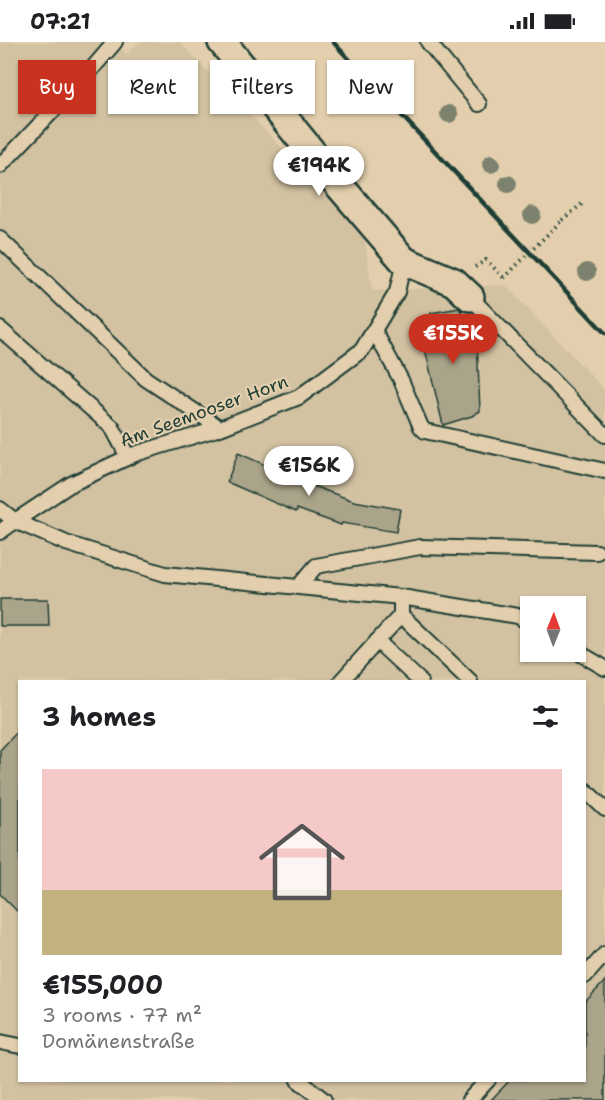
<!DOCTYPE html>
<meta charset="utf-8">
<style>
:root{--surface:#fff;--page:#f2f2f2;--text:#202124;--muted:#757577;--accent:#c8321e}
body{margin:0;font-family:"Shantell Sans",sans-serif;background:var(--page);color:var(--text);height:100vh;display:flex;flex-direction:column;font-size:22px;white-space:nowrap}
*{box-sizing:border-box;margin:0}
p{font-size:20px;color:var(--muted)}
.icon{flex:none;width:33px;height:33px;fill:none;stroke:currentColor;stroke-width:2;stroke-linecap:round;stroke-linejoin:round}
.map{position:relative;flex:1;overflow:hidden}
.panel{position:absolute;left:18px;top:638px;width:568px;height:402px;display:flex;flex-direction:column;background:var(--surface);border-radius:0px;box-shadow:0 2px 4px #0004}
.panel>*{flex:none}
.guide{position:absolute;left:18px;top:18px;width:570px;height:54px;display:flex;gap:12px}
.needle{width:39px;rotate:1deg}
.controls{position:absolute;left:520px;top:554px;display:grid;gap:12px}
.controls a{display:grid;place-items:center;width:66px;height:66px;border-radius:0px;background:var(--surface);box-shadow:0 2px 4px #0004;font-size:30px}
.price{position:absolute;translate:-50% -51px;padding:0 14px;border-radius:21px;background:#fff;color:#222;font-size:20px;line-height:39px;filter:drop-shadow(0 2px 3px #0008)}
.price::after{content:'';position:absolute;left:50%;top:36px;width:18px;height:14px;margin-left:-9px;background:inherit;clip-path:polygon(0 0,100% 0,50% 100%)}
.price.active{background:var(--accent);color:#fff}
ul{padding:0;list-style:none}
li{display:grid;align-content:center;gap:12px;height:318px;padding:0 24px}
li span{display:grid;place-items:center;height:186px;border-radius:0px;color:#555}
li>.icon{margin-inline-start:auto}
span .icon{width:108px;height:108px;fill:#fffc;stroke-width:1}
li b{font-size:26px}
h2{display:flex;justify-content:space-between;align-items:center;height:72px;padding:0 24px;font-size:26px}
.chip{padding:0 21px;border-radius:0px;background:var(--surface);box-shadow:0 2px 4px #0004;font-size:21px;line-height:54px}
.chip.active{background:var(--accent);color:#fff}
.status{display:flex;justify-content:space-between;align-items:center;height:42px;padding:0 30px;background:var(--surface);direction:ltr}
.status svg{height:16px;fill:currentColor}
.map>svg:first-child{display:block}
.built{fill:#d2c2a2;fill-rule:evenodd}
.building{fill:#aaa48a;stroke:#1f3d34;stroke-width:1.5}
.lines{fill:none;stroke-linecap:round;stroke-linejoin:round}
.service-casing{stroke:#1f3d34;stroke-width:18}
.minor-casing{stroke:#1f3d34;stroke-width:32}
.path{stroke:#1f3d34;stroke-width:4;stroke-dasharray:1.5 4.5;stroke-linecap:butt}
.service{stroke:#e3cfad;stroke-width:14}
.minor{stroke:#e3cfad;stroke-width:27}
.rail{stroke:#1f3d34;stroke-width:4.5}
.path-bridge{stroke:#1f3d34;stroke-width:4;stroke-dasharray:1.5 4.5;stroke-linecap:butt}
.tree{fill:#7c826d}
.labels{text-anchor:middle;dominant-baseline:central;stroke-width:4.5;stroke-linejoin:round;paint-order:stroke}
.street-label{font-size:18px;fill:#1f3d34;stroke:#e3cfad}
</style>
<div class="status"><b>07:21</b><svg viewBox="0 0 49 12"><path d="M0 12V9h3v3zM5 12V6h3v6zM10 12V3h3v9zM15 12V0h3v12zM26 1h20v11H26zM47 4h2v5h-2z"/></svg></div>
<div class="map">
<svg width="605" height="1058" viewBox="0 0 605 1058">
<rect width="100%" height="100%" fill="#e3cfad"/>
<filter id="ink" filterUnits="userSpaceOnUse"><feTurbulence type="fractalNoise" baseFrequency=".0167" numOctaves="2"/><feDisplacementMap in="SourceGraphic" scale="12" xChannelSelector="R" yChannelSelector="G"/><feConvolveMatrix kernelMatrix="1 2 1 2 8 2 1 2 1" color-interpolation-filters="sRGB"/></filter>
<g filter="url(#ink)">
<!-- built -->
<path class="built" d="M0,0H113L126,12L139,0H180L364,191L372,249L505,243L605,348V1058H0ZM531,564H576V609H531ZM20,639H585V1038H20Z"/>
<!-- building -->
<path class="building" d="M459,266L477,298L480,369L472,374L443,383L424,303L431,271Z
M238,411L313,444L354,459L400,467L396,490L342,481L341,483L297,467L296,470L227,440Z
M0,557H48L49,584H0Z
M20,687V872L0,852V708Z
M605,939V1058H491L510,1038H585V960Z"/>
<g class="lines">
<defs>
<path id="service" d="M428,0L479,62
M0,124L85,35L115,0
M0,197L146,337L220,386
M470,255L605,393
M0,287L112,385L128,415
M374,288L401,338L421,385L425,389L605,429
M0,467L15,479L71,442L135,412L220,386L299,355L362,308L397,250L404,219
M0,490L15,479L66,501L165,532L401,555L518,574L531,582
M298,545L316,524L420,505L597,510
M401,555V573L470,639
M377,599L420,639
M576,609L605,626
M341,639L401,573
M585,748L605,767
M585,934L605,912
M0,1000L20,1004
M298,1038L324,1058
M469,1058L488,1038"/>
<path id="minor" d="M222,0L337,141L404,219L454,240L470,255"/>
</defs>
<!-- service casing -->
<use href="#service" class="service-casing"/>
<!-- minor casing -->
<use href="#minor" class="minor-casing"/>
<!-- path -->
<path class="path" d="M562,178L582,162
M475,225L486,218L504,236"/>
<!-- service -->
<use href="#service" class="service"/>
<!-- minor -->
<use href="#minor" class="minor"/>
<!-- rail -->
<path class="rail" d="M333,0L605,291"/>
<!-- path-bridge -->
<path class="path-bridge" d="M504,236L562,178"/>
</g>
<!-- trees -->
<g class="tree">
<circle cx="399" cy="27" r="9"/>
<circle cx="449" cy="72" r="9"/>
<circle cx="491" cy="122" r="9"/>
<circle cx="508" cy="142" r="9"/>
<circle cx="532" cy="173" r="9"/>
<circle cx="587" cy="230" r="9"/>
</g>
</g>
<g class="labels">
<!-- street labels -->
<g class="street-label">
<text transform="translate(204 369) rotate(-20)">Am Seemooser Horn</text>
</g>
</g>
</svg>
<div class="controls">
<a><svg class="needle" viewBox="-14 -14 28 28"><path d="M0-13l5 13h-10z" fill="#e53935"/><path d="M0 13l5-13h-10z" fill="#757577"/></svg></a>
</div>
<b class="price" style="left:319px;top:155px">€194K</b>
<b class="price active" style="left:453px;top:323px">€155K</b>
<b class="price" style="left:309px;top:455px">€156K</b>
<div class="guide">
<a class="chip active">Buy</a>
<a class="chip">Rent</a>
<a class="chip">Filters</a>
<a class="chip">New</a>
</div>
<section class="panel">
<h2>3 homes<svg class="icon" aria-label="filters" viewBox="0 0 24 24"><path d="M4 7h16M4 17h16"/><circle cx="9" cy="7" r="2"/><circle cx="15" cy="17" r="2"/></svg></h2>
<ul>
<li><span style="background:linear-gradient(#f6c9c9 65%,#c2b280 0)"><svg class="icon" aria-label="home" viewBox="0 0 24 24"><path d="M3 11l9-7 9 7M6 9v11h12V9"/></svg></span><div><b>€155,000</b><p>3 rooms · 77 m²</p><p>Domänenstraße</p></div></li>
</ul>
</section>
</div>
